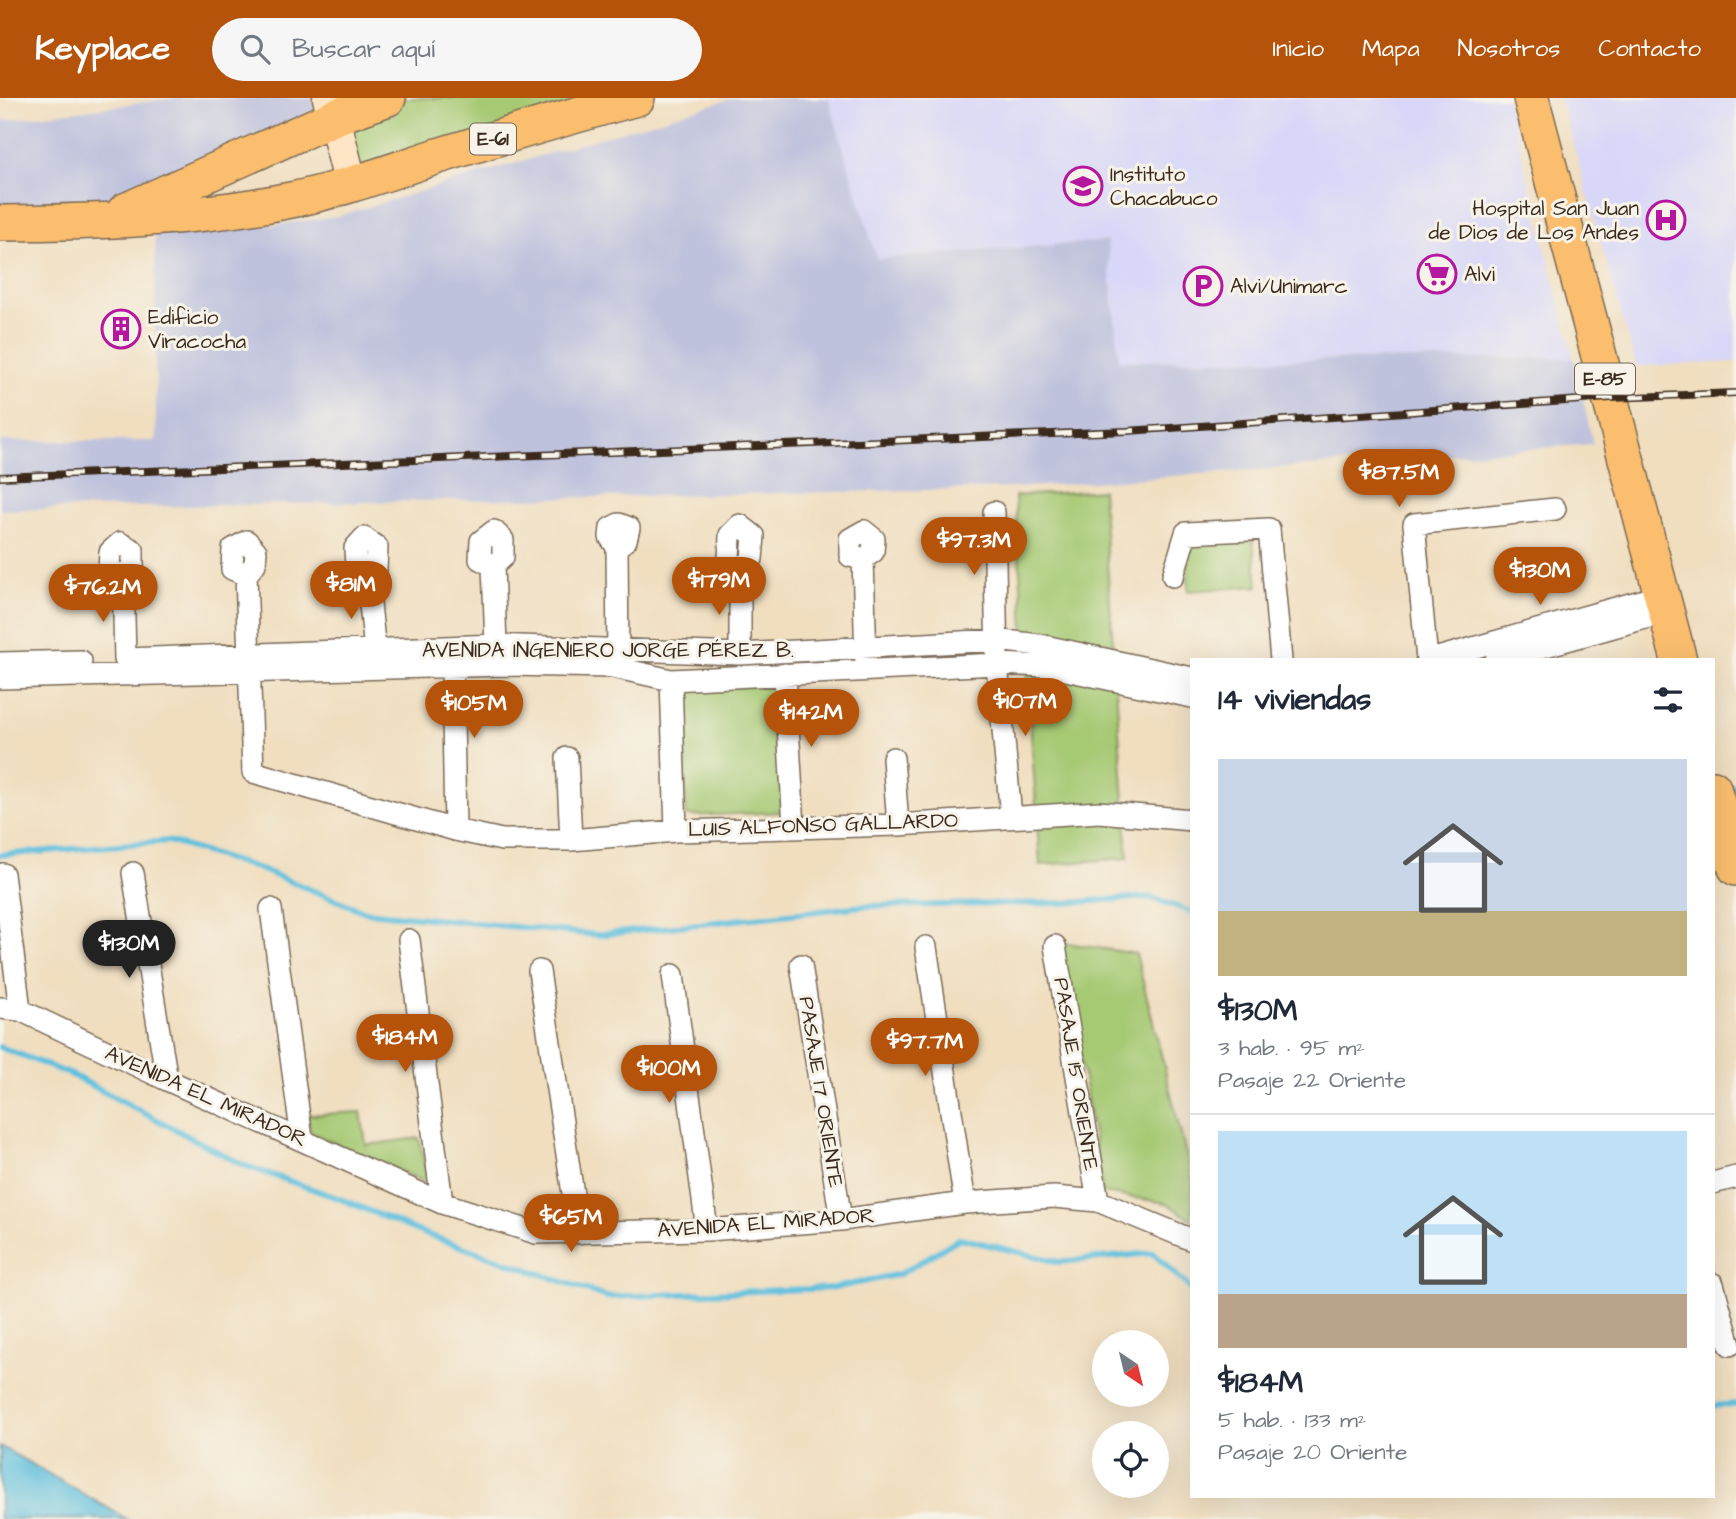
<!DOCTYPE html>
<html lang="es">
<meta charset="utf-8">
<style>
:root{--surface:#fff;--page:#f6f6f7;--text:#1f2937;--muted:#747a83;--line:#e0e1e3;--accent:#b45309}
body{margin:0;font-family:"Architects Daughter",sans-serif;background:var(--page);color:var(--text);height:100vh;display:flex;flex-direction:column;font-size:26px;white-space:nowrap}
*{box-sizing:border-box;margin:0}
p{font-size:23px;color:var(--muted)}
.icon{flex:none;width:38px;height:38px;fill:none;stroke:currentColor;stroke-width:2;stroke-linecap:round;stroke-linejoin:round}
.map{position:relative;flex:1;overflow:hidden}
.side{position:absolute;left:1190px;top:560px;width:525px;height:840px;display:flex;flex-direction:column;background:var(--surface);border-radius:0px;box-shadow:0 7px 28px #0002}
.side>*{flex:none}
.needle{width:46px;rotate:145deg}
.controls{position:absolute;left:1092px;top:1232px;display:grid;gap:14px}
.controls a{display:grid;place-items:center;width:77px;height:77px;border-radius:50%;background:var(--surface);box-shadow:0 7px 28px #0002;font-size:35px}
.price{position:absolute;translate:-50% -60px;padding:0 16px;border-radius:24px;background:var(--accent);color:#fff;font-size:23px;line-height:46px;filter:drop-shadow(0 2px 4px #0008)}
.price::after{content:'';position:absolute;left:50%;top:42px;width:21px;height:16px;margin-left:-10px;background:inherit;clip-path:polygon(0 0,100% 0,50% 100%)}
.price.active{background:#222;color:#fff}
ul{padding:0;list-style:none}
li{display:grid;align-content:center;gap:14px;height:371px;padding:0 28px}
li+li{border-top:2px solid var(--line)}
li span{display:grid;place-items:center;height:217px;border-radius:0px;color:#555}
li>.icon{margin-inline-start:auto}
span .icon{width:126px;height:126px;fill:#fffc;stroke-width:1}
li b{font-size:30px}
h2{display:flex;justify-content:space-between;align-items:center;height:84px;padding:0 28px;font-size:30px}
header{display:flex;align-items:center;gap:42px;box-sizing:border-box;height:98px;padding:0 35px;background:var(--accent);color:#fff}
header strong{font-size:33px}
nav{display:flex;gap:38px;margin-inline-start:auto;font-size:24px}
.search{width:490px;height:63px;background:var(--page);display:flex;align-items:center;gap:18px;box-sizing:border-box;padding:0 24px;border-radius:38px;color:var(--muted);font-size:26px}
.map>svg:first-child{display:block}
.built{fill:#d8d7f8}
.industrial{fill:#bfc2dd}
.green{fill:#a6c973;stroke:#707a48;stroke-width:2}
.water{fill:#5fbfdd;stroke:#4d747e;stroke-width:2}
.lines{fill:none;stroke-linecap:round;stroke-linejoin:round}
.stream{stroke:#5fbfdd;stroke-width:6}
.street-casing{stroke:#7a6956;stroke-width:24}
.secondary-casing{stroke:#7a6956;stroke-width:35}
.primary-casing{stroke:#7a6956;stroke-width:38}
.street{stroke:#fff;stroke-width:21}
.secondary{stroke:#fde5c5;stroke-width:32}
.primary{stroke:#fabe6e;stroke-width:35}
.rail-casing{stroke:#3b2a1e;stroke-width:8}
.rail{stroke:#f7f3e8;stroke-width:5;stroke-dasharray:16;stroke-linecap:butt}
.labels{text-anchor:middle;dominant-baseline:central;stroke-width:6;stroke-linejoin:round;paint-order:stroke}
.shield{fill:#f7f3e8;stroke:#73665b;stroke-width:2}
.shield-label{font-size:19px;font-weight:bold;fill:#3b2a1e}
.poi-label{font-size:21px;fill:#3b2a1e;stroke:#f7f3e8;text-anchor:start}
.street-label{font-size:21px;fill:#3b2a1e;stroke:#f7f3e8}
</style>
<header>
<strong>Keyplace</strong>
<div class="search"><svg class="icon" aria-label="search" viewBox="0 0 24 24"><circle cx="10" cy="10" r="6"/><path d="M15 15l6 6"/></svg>Buscar aquí</div>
<nav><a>Inicio</a><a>Mapa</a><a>Nosotros</a><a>Contacto</a></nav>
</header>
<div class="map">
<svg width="1736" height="1421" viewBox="0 0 1736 1421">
<rect width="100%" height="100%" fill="#f7f3e8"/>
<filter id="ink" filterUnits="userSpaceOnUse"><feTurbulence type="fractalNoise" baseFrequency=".0143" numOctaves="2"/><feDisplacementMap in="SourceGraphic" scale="14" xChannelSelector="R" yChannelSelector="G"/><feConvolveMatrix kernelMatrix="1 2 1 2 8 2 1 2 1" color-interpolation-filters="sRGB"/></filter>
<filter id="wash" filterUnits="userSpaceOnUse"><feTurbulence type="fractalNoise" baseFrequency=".00686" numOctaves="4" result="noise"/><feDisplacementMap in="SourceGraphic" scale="28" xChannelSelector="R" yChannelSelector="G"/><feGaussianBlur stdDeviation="1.57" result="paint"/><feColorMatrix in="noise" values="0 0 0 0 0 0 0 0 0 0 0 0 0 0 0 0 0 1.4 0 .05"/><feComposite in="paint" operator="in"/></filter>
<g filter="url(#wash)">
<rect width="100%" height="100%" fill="#f0debf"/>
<!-- built -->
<path class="built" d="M828,0H1507L1574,260L1118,263L1107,143L877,161Z
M1560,0H1736V264L1636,268Z"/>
<!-- industrial -->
<path class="industrial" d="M177,0H314L316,11L114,102L0,108V23Z
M734,0H828L877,161L1107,143L1119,263L1574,260L1593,346L1015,390L0,412V343H156L155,130L274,127L338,118Z"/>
<!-- green -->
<path class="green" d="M398,0H628L361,70L342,20Z
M1102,392L1128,760L1040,767L1015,398Z
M1195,441L1253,443L1258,488L1188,493V451Z
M780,587L783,714L687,718L679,592Z
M1061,844L1136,856L1192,1080V1122L1166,1105L1103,1095Z
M361,1014L366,1047L419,1040L428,1085L311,1035L307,1017Z"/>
<!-- water -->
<path class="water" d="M0,1348L127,1421H0Z"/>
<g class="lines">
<!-- stream -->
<path class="stream" d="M1725,693L1736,688
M0,757L168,743L257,770L366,814L598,837L863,808L1064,805L1149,799L1192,814
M0,949L72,977L243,1067L338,1100L425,1136L607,1199L834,1190L900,1176L960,1140L1059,1164L1153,1155L1192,1192
M1713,1308L1736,1306"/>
</g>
</g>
<g filter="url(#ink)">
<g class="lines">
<defs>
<path id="street" d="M994,414L997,566L1011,719
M617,449L610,439L611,430L619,426L629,430L626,442L617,449L618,563
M863,461L850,458V441L864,433L874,441L873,454L863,461L866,563
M493,468L480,461L481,443L494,433L503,442V459L493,468L496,547
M123,477L109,471L110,454L120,445L133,452V469L123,477L125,561
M246,477L232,471L233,451L247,443L256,453L255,466L246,477L253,674L455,732L502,742H571L676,733L898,727L1099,714L1192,722
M367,478L356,471L355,450L364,440L377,449L376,472L367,478L375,553
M1173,478L1186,435L1269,431L1281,562
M452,556L455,732
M740,556V472L752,461L754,438L740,427L730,437L729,464L740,472
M127,561L496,547L740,556L997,542L1040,547L1192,580
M1427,562L1414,426L1555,411
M1430,562L1662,497
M1496,562L1667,514
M0,565L81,563
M785,576L794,729
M0,580L506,567L613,569L671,582L997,566L1047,568L1192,599
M671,582L676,733
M567,660L571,742
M893,660L898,727
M133,775L167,982
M3,776L20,912
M271,811L302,1041
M409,842L442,1105
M1055,848L1098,1103
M926,849L965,1105
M801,867L841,1122
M539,873L579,1135
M673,877L707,1132
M0,910L20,912L167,982L442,1105L536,1135L707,1132L841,1122L965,1105L1054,1099L1098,1103L1192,1142
M1713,1085L1736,1079
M1713,1186L1730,1247"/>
<path id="secondary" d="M329,0L351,87"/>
<path id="primary" d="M1531,0L1679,562
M125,113L335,19L388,0
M0,125C97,124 195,121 291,102C341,92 389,74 438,58C504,38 570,18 637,0
M1713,690L1736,770"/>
</defs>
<!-- street casing -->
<use href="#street" class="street-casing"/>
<!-- secondary casing -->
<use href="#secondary" class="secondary-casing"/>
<!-- primary casing -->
<use href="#primary" class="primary-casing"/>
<!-- street -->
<use href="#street" class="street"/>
<!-- secondary -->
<use href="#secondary" class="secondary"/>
<!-- primary -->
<use href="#primary" class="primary"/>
<defs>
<path id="rail" d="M0,379L1127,333L1610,300L1736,295"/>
</defs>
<!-- rail casing -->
<use href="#rail" class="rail-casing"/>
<!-- rail -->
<use href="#rail" class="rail"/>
</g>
</g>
<!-- icons -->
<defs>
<symbol id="school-ring" viewBox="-11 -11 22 22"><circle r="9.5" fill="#f7f3e8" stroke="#b5179e" stroke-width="1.5"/><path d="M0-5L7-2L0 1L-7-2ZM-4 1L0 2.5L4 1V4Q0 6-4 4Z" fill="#b5179e"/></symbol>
<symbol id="hospital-ring" viewBox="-11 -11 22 22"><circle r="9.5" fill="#f7f3e8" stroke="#b5179e" stroke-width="1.5"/><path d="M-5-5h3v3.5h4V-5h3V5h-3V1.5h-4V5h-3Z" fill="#b5179e"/></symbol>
<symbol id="supermarket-ring" viewBox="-11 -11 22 22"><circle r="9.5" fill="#f7f3e8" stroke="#b5179e" stroke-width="1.5"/><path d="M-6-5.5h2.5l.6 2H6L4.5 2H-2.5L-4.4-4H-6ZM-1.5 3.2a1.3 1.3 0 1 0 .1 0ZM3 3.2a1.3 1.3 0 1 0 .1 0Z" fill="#b5179e"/></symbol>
<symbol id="parking-ring" viewBox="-11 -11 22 22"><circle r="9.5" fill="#f7f3e8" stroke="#b5179e" stroke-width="1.5"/><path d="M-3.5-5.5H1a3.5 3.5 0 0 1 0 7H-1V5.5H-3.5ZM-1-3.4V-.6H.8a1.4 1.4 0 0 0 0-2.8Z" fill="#b5179e"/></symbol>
<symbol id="building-ring" viewBox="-11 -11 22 22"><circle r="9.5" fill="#f7f3e8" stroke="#b5179e" stroke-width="1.5"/><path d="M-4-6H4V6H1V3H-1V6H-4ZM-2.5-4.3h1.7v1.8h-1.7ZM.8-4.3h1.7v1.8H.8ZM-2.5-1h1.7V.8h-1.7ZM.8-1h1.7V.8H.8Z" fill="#b5179e"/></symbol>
</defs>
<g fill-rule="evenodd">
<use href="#school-ring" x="1061" y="66" width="44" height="44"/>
<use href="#hospital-ring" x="1644" y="100" width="44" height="44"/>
<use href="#supermarket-ring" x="1415" y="154" width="44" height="44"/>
<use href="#parking-ring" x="1181" y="166" width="44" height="44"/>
<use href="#building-ring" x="99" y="209" width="44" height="44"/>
</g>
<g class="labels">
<!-- shield labels -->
<g class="shield">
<rect x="470" y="25.5" width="46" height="31" rx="5"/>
<rect x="1575" y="265.5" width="60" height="31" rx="5"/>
</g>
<g class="shield-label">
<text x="493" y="41">E-61</text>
<text x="1605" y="281">E-85</text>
</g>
<!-- poi labels -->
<g class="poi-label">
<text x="1110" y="76">Instituto<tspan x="1110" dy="24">Chacabuco</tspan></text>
<text x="1639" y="110" text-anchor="end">Hospital San Juan<tspan x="1639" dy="24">de Dios de Los Andes</tspan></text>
<text x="1464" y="176">Alvi</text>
<text x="1230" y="188">Alvi/Unimarc</text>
<text x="148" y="219">Edificio<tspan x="148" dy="24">Viracocha</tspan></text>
</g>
<!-- street labels -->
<g class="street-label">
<text x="608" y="552">AVENIDA INGENIERO JORGE PÉREZ B.</text>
<text transform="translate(823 727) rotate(-2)">LUIS ALFONSO GALLARDO</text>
<text transform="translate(1076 976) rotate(81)">PASAJE 15 ORIENTE</text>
<text transform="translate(821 994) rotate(81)">PASAJE 17 ORIENTE</text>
<text transform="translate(206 998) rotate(24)">AVENIDA EL MIRADOR</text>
<text transform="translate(766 1125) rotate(-4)">AVENIDA EL MIRADOR</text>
</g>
</g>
</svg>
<div class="controls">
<a><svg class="needle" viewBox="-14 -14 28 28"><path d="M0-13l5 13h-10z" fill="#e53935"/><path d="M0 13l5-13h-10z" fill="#747a83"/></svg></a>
<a><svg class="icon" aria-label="locate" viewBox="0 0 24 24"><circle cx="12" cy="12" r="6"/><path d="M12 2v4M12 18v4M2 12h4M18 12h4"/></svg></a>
</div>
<b class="price" style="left:1399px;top:411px">$87.5M</b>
<b class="price" style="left:974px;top:479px">$97.3M</b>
<b class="price" style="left:1540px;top:509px">$130M</b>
<b class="price" style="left:719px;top:519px">$179M</b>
<b class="price" style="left:351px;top:523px">$81M</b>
<b class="price" style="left:103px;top:526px">$76.2M</b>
<b class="price" style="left:1025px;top:640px">$107M</b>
<b class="price" style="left:474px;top:642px">$105M</b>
<b class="price" style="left:811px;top:651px">$142M</b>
<b class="price active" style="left:129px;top:882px">$130M</b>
<b class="price" style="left:405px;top:976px">$184M</b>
<b class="price" style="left:925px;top:980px">$97.7M</b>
<b class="price" style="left:669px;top:1007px">$100M</b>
<b class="price" style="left:571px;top:1156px">$65M</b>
<section class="side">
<h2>14 viviendas<svg class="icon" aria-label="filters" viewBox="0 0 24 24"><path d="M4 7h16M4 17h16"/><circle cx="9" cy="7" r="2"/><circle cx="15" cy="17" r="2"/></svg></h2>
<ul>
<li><span style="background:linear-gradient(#c9d6e8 70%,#c2b280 0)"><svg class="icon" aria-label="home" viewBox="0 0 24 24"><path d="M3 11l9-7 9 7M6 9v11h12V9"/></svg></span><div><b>$130M</b><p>3 hab. · 95 m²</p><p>Pasaje 22 Oriente</p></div></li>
<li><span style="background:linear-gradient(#bfe0f5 75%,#b9a48a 0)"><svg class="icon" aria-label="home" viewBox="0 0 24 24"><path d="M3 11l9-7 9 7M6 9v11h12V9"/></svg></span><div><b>$184M</b><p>5 hab. · 133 m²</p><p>Pasaje 20 Oriente</p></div></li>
</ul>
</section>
</div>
